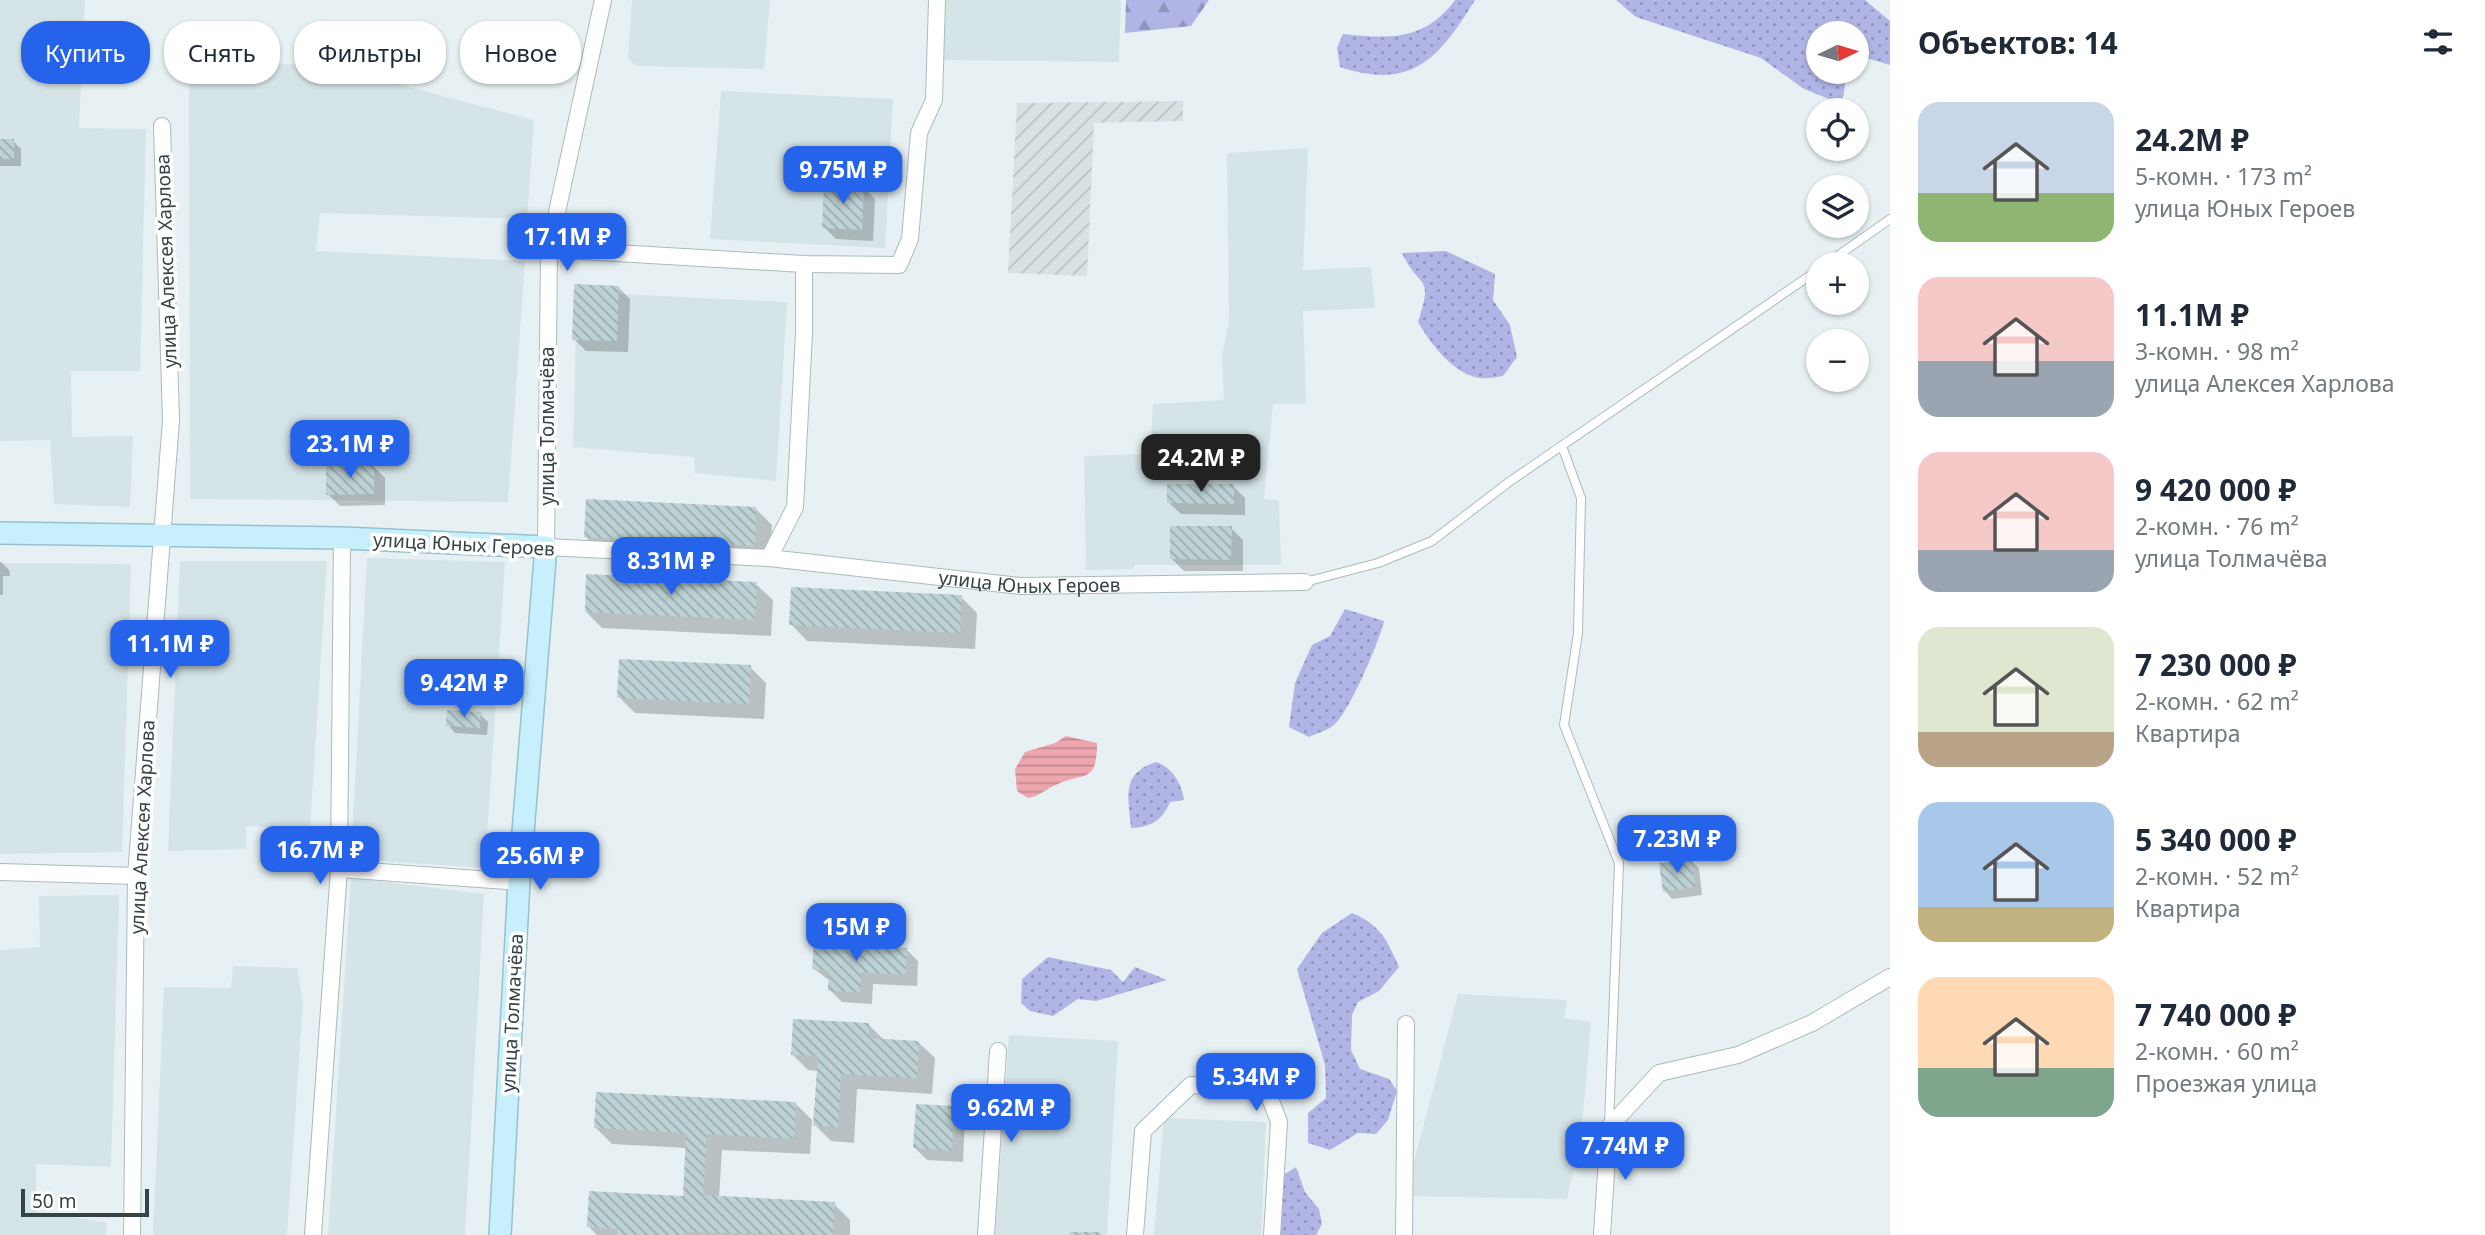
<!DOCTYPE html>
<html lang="ru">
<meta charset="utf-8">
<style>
:root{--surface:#fff;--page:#f2f2f3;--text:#1f2937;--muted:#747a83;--accent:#2563eb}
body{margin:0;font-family:"Noto Sans",sans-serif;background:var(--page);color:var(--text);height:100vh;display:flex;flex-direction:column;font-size:26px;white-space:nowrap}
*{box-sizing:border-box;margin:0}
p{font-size:23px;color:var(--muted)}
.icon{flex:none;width:38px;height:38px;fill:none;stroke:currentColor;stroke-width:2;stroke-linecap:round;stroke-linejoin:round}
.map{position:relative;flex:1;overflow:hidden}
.details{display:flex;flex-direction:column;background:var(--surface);width:595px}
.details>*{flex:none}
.top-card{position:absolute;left:21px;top:21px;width:665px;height:63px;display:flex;gap:14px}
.needle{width:46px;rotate:85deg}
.controls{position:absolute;left:1806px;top:21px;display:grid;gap:14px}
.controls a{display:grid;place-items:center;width:63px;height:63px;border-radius:50%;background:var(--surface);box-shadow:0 2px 5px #0004;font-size:35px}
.scale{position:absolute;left:21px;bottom:18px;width:128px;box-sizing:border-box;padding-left:7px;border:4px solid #364446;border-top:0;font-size:19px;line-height:24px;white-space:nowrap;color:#364446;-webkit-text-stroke:5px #fff;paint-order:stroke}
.price{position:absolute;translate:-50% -60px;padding:0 16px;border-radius:14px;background:var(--accent);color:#fff;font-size:23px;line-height:46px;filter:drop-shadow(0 2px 4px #0008)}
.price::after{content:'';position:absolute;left:50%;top:42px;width:21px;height:16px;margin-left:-10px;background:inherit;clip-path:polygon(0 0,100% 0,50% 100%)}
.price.current{background:#222;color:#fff}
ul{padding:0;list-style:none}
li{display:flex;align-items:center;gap:21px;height:175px;padding:0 28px}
li span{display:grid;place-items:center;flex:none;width:196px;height:140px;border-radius:21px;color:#555}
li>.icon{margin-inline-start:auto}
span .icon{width:84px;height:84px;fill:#fffc;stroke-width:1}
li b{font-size:30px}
h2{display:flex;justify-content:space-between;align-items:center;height:84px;padding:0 28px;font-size:30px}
.pill{padding:0 24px;border-radius:28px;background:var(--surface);box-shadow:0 2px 5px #0004;font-size:24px;line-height:63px}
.pill.current{background:var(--accent);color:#fff}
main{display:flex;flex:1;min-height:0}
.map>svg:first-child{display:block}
.residential{fill:#d5e4e7}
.industrial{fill:url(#industrial-furrows)}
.grass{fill:url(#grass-dots)}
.forest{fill:url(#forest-firs)}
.water{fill:url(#water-rules)}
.shadow{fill:#0003}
.building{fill:url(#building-back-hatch)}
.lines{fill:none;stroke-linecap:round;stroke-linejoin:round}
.lane-casing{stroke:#aabbbe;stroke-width:10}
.street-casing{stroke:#aabbbe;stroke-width:18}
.secondary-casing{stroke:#96c2ce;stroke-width:24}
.lane{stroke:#fff;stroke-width:8}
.street{stroke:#fff;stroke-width:16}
.secondary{stroke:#c7f0fc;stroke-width:21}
.labels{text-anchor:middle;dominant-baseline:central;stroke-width:7;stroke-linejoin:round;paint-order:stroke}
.street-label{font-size:19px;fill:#364446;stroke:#fff}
</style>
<main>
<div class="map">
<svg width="1890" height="1235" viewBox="0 0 1890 1235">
<defs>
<pattern id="industrial-furrows" width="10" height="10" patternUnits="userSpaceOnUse" patternTransform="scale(1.75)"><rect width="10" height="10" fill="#d9e2e2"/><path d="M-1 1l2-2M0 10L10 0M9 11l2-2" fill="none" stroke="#bbc3c3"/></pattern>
<pattern id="grass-dots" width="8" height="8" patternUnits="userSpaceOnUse" patternTransform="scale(1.75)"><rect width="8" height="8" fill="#b1b5e6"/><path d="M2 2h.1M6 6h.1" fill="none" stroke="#9195bc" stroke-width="1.8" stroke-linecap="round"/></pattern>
<pattern id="forest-firs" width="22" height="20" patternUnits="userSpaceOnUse" patternTransform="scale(1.75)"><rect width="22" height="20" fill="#b1b5e6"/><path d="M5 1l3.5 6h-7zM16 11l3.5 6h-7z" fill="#9195bc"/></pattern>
<pattern id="water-rules" width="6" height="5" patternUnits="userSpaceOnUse" patternTransform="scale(1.75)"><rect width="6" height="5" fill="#eda5ae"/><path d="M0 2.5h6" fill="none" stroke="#c1888f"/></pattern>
<pattern id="building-back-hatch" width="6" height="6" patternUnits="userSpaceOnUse" patternTransform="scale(1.75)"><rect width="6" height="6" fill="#bdd2d4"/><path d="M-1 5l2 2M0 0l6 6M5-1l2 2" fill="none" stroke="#9aacae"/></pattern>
</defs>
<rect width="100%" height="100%" fill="#e7f1f3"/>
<!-- residential -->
<path class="residential" d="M0,0H85L79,128L146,129L140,371H71L72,437L133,436L130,507L54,504L50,440L0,441Z
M632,0H770L764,69L636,66L628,58Z
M944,0H1121L1119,62L943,60Z
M189,62L325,65L534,120L527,219L320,213L316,251L525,261L508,502L190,499Z
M721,91L893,99L885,248L710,239Z
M1308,148L1303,270L1371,267L1375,308L1303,311L1306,404H1273L1264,499L1279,501L1281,565H1135L1134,569L1086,570L1084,456L1150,454L1153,404L1224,400L1222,355L1229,321L1227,153Z
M577,292L787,302L776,481L695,473L694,457L573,447Z
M367,558L505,562L485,868L351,859Z
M180,561H327L310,829L246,826V849L168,851Z
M0,563L131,564L122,852L0,854Z
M351,878L484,894L465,1235H328Z
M119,895L111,1167L36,1164V1211L107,1223L106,1235H0V950L40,947L39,896Z
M233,966L297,968L303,1002L287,1235H153L164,987L231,988Z
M1458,994L1567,1000L1564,1018L1591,1022L1581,1137L1567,1199L1405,1196Z
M1009,1035L1118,1041L1107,1235H995Z
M1164,1118L1266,1122L1261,1235H1154Z"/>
<!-- industrial -->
<path class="industrial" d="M1183,101V121L1094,123L1087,276L1008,273L1017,103Z"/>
<!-- grass -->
<path class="grass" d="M1455,0H1475C1439,58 1413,91 1340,67L1337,48L1343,34C1389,39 1425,41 1455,0Z
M1616,0H1865L1890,21V65L1870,59L1857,63V33H1818V72H1847L1842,104L1804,89L1761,58L1636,17Z
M1446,251L1495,274L1493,300L1510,325L1517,357L1503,376C1496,377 1487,379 1480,378C1453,374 1431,344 1418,322C1434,273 1420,291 1402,253Z
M1345,609L1384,621C1379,642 1350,711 1334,725C1328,730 1317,733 1309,737L1289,727L1295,683L1312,645L1330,636Z
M1156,762C1172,767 1182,784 1184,800L1170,802C1162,821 1151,827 1131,828C1128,797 1121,773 1156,762Z
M1352,913C1380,925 1387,939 1399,967L1379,991L1358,1002L1352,1015L1351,1050L1360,1069L1389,1079L1397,1091L1388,1120L1376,1134L1358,1133L1330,1150L1308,1143V1113L1326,1098L1325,1065L1297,969L1322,933Z
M1048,957L1111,970L1123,982L1135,967L1167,980L1096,1001L1078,999L1053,1016L1030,1011L1021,1003L1022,979Z
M1296,1167L1305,1192L1319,1209L1322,1224L1316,1235H1279L1283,1175Z"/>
<!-- forest -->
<path class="forest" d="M1126,0H1209L1191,26L1125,33Z"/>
<!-- water -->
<path class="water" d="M1066,736L1097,743C1097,784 1084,772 1058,784C1047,788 1040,796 1028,798L1017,791L1015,769L1025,752L1055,743Z"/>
<!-- shadow -->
<path class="shadow" d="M0,141H13L21,149V166H0Z
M863,187L875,199L873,241L836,239L824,227Z
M618,287L630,299L628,352L586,351L574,339Z
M373,466L385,478V505L340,506L328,494Z
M1233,486L1245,498V515L1181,514L1169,503Z
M756,509L772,525L770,561L602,553L586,537Z
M1231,528L1243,540V571H1184L1172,559Z
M0,561L9,570L10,576H3V595H0Z
M756,584L773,600L771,636L602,628L586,612Z
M961,597L977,613L975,649L807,641L791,624Z
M750,667L766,683L764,719L635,713L619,697Z
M480,714L488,722L487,735L455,733L448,725Z
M1691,861L1699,868L1702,895L1672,899L1665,891Z
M906,949L918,961L917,986L873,984L872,1004L842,1002L830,990V981L814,969Z
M869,1025L884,1040L918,1042L935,1058L932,1094L857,1089L854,1143L831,1141L815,1125L818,1071L808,1070L792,1054Z
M796,1104L812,1120L810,1154L722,1150L719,1198L834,1204L850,1220V1235H597L589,1227L684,1198L687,1148L612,1144L596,1128Z
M953,1108L965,1120L963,1162L927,1160L915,1148Z"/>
<!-- building -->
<path class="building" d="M0,139H14V159H0Z
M824,183L864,185L862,230L822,228Z
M574,284L619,286L617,341L572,340Z
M374,464V494L326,495V465Z
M1167,484H1234V504L1167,503Z
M586,499L756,507L755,546L584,537Z
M1170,526H1232L1231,560L1170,559Z
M586,574L757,582L755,620L585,612Z
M791,587L962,595L960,633L789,625Z
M619,659L751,665L749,704L617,698Z
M447,710L481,712L480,728L446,726Z
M1692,859L1695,887L1663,892L1659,863Z
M814,942L907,948L905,975L861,972L860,992L828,991L829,971L812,969Z
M793,1019L869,1023V1038L919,1041L917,1078L841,1074L838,1127L813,1126L818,1056L791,1055Z
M596,1092L796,1102L794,1139L707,1134L703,1195L835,1202L833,1235L684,1232V1235H617V1229L587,1227L589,1191L683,1196L686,1133L594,1128Z
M916,1104L954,1106L952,1151L913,1148Z
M1070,1232H1100V1235H1070Z"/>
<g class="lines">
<defs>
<path id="lane" d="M1826,264L1890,219
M1562,446L1581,498L1578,633L1564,725L1619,863L1609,1124
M1305,582L1378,563L1432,541L1509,482L1818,270"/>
<g id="street">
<path id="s1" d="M603,0L549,249L546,547L769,558L1020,586L1305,582"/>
<path d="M549,249L804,264L899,265L910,239L919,133L934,100L937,0"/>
<path d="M769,558L795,507L804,334V264"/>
<path d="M339,869L519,882"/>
<path d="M0,872L136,876"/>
<path d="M132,1235L136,876L171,420L162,126"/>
<path d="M313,1235L339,869L342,538"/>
<path d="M986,1235L998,1051"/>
<path d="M1135,1235L1143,1131L1191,1085L1266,1088L1279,1122L1272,1235"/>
<path d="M1404,1235L1406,1024"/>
<path d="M1602,1235L1609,1127L1659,1073L1738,1055L1812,1023L1890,977"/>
</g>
<path id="secondary" d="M0,533L342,538L546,547L519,882L500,1235"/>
</defs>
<!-- lane casing -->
<use href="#lane" class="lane-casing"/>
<!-- street casing -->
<use href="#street" class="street-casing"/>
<!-- secondary casing -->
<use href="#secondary" class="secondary-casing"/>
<!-- lane -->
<use href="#lane" class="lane"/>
<!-- street -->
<use href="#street" class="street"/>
<!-- secondary -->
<use href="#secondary" class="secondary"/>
</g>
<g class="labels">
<!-- street labels -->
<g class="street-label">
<text transform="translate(166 261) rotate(-92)">улица Алексея Харлова</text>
<text transform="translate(547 426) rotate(-90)">улица Толмачёва</text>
<text transform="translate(464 544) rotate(3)">улица Юных Героев</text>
<text stroke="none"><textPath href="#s1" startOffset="1038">улица Юных Героев</textPath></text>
<text transform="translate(142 827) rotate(-87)">улица Алексея Харлова</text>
<text transform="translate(512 1013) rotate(-87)">улица Толмачёва</text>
</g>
</g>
</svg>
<div class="controls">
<a><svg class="needle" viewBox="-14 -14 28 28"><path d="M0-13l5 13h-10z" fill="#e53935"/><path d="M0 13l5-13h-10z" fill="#747a83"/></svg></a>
<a><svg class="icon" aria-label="locate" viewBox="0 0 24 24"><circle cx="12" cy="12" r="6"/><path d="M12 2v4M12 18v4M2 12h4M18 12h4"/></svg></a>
<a><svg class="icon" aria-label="layers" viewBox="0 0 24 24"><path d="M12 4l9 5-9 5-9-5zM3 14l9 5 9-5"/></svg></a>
<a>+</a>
<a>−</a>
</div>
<div class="scale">50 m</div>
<b class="price" style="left:843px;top:206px">9.75M ₽</b>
<b class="price" style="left:567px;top:273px">17.1M ₽</b>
<b class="price" style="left:350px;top:480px">23.1M ₽</b>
<b class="price current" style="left:1201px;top:494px">24.2M ₽</b>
<b class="price" style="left:671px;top:597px">8.31M ₽</b>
<b class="price" style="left:170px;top:680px">11.1M ₽</b>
<b class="price" style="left:464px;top:719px">9.42M ₽</b>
<b class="price" style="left:1677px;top:875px">7.23M ₽</b>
<b class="price" style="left:320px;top:886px">16.7M ₽</b>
<b class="price" style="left:540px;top:892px">25.6M ₽</b>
<b class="price" style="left:856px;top:963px">15M ₽</b>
<b class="price" style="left:1256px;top:1113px">5.34M ₽</b>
<b class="price" style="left:1011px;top:1144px">9.62M ₽</b>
<b class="price" style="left:1625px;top:1182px">7.74M ₽</b>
<div class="top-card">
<a class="pill current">Купить</a>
<a class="pill">Снять</a>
<a class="pill">Фильтры</a>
<a class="pill">Новое</a>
</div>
</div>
<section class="details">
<h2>Объектов: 14<svg class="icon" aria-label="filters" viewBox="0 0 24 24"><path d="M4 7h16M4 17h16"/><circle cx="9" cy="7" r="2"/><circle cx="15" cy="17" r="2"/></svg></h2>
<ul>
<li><span style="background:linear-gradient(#c9d6e8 65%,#8fb573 0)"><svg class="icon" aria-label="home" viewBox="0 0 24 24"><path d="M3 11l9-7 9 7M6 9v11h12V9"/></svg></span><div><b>24.2M ₽</b><p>5-комн. · 173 m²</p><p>улица Юных Героев</p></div></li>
<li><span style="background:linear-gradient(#f6c9c9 60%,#9aa5b1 0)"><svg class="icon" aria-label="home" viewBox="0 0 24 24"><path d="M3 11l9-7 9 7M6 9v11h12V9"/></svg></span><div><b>11.1M ₽</b><p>3-комн. · 98 m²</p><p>улица Алексея Харлова</p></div></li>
<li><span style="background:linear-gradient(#f6c9c9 70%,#9aa5b1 0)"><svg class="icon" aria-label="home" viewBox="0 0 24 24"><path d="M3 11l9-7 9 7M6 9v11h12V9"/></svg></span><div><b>9 420 000 ₽</b><p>2-комн. · 76 m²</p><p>улица Толмачёва</p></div></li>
<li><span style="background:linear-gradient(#dfe7d0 75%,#b9a48a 0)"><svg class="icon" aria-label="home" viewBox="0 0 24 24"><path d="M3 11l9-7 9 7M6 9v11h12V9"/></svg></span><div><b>7 230 000 ₽</b><p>2-комн. · 62 m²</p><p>Квартира</p></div></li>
<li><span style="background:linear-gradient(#a9c7e8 75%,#c2b280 0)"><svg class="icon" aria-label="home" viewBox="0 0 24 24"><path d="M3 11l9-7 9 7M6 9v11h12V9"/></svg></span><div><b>5 340 000 ₽</b><p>2-комн. · 52 m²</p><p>Квартира</p></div></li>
<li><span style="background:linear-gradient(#ffd9b3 65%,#7fa58c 0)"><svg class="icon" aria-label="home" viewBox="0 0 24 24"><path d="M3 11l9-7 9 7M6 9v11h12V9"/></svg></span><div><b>7 740 000 ₽</b><p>2-комн. · 60 m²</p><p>Проезжая улица</p></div></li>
</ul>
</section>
</main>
